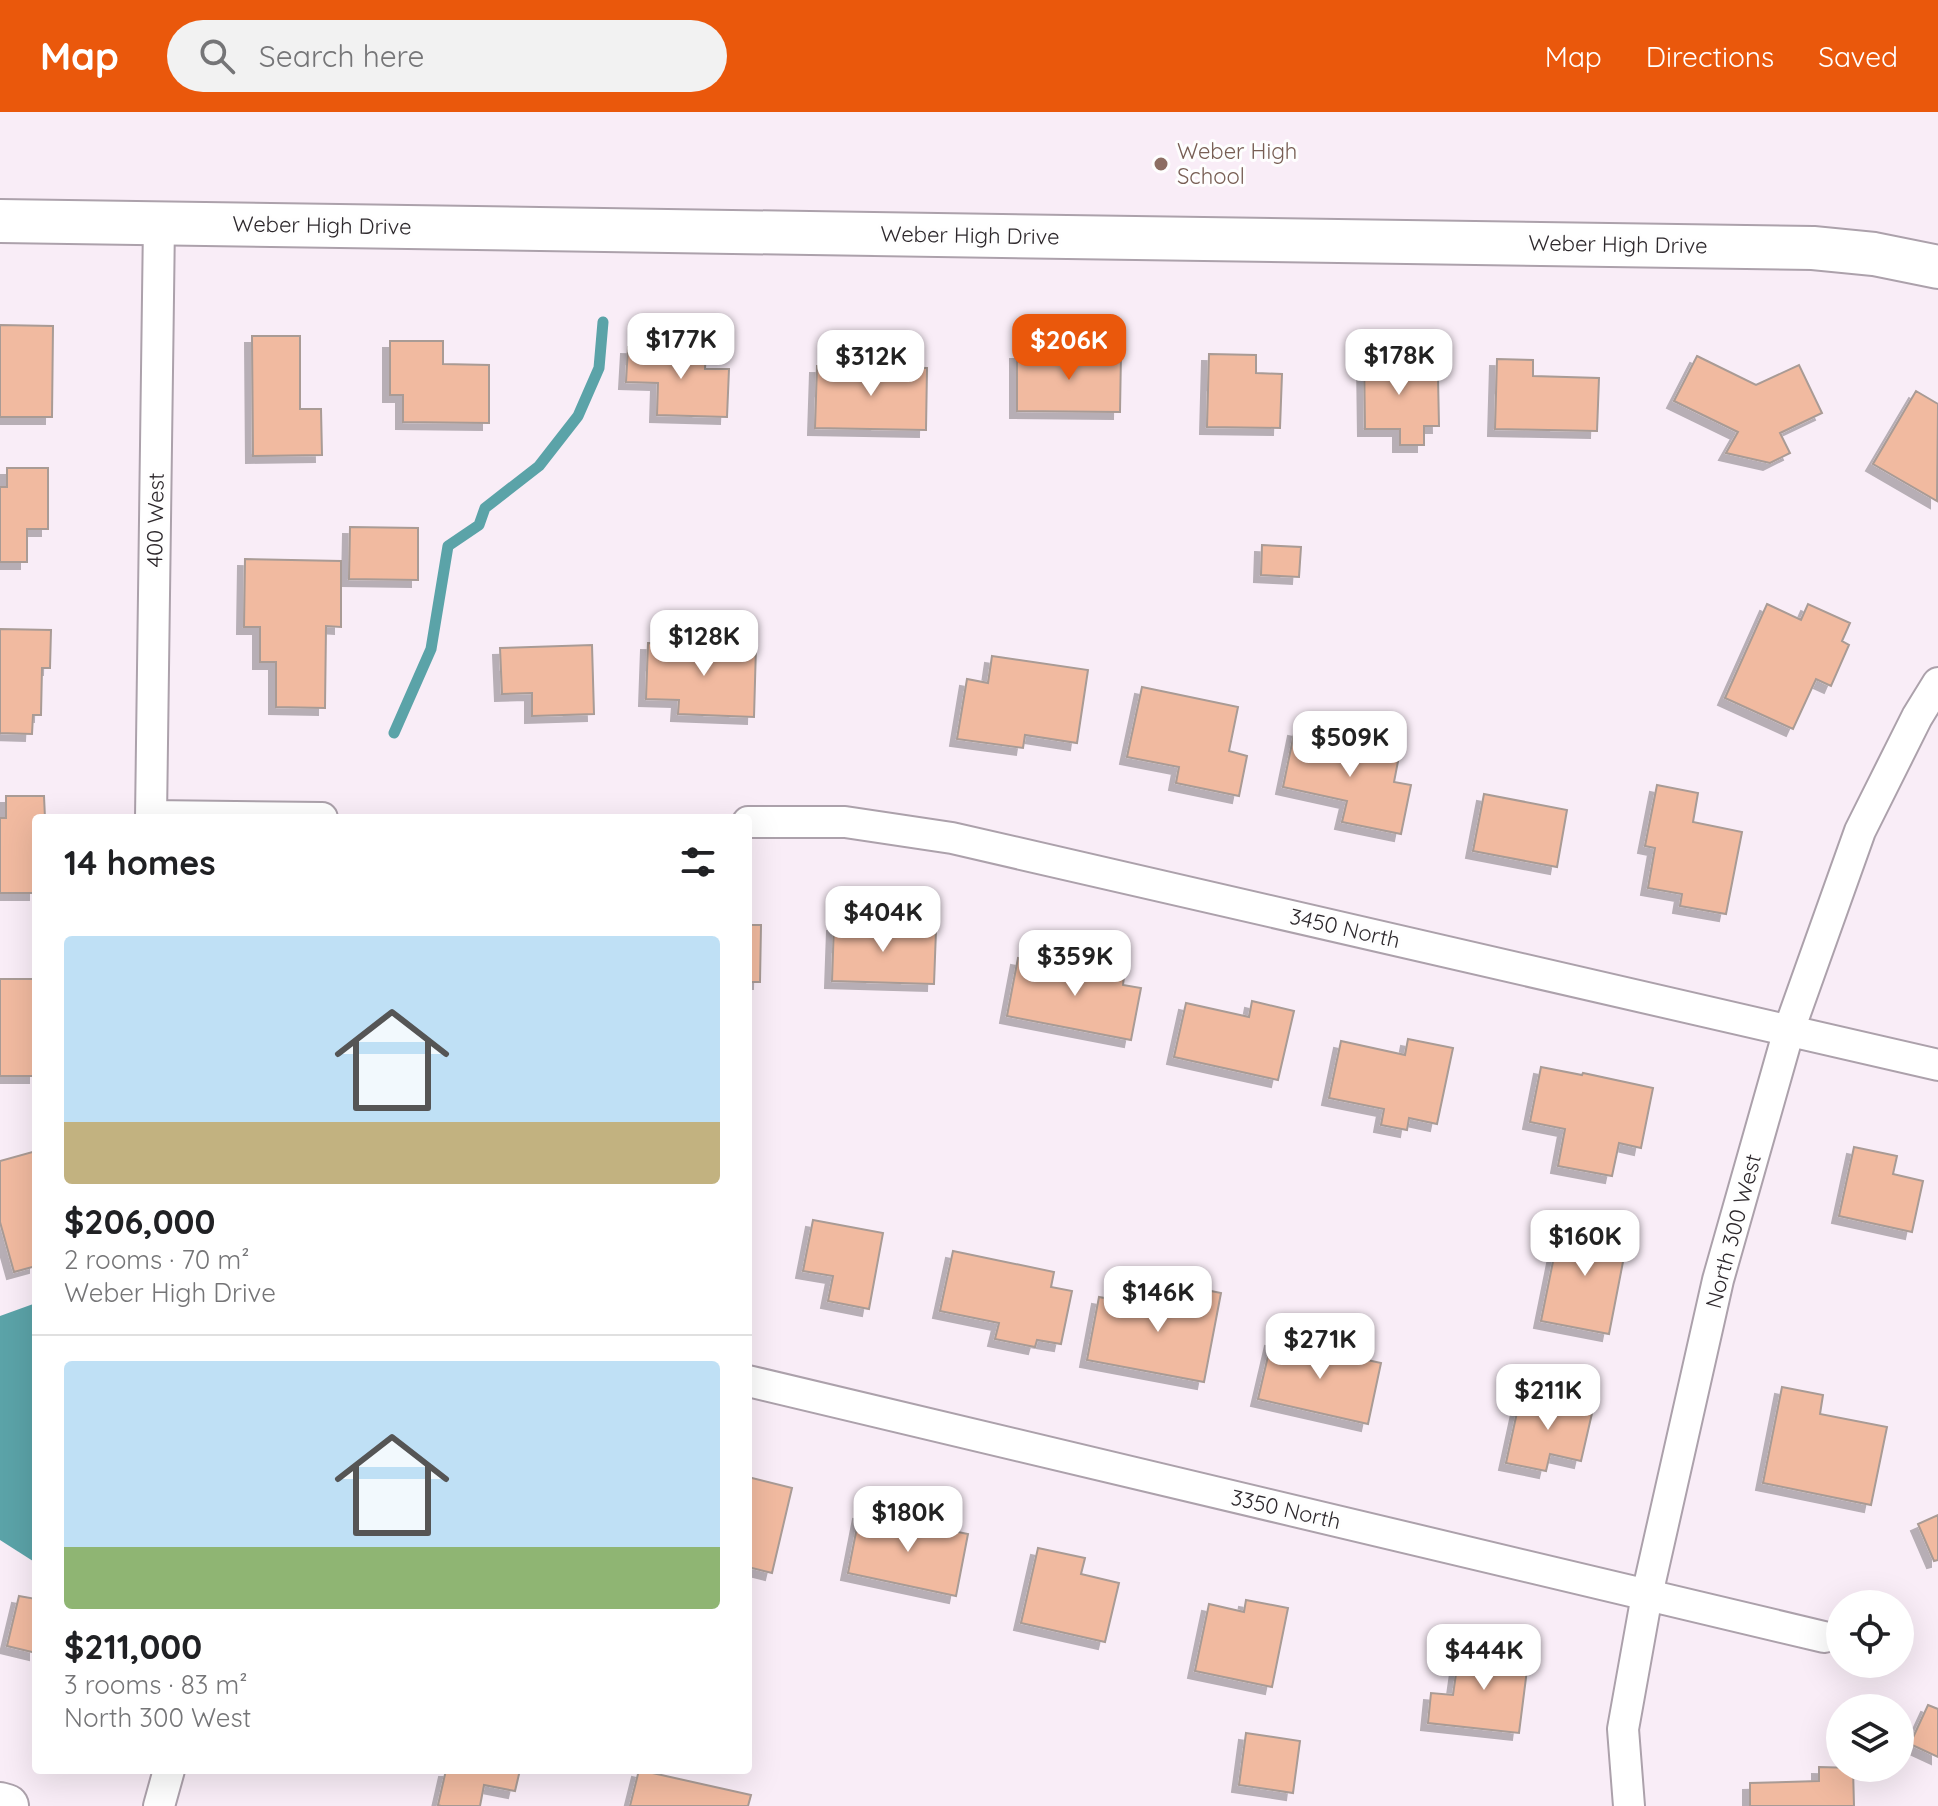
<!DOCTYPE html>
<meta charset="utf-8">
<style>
:root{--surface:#fff;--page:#f2f2f2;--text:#202124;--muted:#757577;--line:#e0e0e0;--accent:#ea580c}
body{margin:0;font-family:Quicksand,sans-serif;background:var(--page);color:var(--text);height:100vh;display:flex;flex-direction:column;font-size:30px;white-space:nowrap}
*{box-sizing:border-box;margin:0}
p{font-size:26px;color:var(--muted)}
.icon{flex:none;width:44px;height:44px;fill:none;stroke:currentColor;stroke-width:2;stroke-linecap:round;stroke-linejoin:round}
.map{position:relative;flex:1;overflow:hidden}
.panel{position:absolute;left:32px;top:702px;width:720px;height:960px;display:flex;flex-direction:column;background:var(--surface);border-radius:8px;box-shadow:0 8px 32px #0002}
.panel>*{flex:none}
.controls{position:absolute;left:1826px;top:1478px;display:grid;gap:16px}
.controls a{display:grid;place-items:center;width:88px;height:88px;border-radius:50%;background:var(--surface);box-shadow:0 8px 32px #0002;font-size:40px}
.price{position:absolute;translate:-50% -68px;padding:0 18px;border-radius:16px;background:#fff;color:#222;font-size:26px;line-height:52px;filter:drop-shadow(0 2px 4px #0008)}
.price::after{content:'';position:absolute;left:50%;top:48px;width:24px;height:18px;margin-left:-12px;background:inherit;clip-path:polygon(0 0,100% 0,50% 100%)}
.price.current{background:var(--accent);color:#fff}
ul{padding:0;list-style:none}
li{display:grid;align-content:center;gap:16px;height:424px;padding:0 32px}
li+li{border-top:2px solid var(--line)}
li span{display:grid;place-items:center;height:248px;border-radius:8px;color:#555}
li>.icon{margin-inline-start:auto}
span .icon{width:144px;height:144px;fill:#fffc;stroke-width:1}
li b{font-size:34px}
h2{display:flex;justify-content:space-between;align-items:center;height:96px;padding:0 32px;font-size:34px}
header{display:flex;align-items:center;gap:48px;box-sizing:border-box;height:112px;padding:0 40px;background:var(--accent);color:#fff}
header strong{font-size:38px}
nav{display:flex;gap:44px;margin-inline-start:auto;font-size:28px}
.search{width:560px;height:72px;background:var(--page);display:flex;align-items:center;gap:20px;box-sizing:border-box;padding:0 28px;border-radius:44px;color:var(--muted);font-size:30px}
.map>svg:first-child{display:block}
.water{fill:#5ba3a8}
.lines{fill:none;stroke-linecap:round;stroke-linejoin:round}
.stream{stroke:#5ba3a8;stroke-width:11}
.building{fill:#f1baa0;stroke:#a99b95;stroke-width:2;filter:url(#shadow)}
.street-casing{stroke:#aca1ab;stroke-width:34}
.secondary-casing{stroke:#aca1ab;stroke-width:46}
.street{stroke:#fff;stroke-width:30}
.secondary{stroke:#fff;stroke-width:42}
.education-dot{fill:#8d6e63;stroke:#fefefe;stroke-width:3}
.labels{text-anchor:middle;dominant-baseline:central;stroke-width:6;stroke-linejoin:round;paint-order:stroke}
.education-label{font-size:22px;fill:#785e54;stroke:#fefefe;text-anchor:start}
.street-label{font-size:22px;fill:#2d282c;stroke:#fefefe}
</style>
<header>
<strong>Map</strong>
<div class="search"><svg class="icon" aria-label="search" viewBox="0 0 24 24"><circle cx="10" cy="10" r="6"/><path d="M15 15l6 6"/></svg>Search here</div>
<nav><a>Map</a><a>Directions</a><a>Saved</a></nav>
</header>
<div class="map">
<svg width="1938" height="1694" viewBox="0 0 1938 1694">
<defs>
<filter id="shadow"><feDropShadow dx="-7" dy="7" stdDeviation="0" flood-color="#0004"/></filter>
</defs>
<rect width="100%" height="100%" fill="#f9edf7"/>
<!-- water -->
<path class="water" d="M36,1191V1451L0,1428V1204Z"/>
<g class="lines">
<!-- stream -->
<path class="stream" d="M394,621L431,537L448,434L479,413L485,396L539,354L578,304L599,256L603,210"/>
</g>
<!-- building -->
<path class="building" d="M0,213L53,214L52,305H0Z
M252,224H300V297H321L322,343L253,344Z
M390,229H443V252L489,253V311L403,310V283H390Z
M628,235L706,238L705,257H729L727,305L657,303L658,271L626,270Z
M1017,240L1121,241L1120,300L1017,299Z
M1209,242L1256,243V261L1282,262L1280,316L1207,315Z
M1364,242H1414V266L1438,265L1439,314H1424V333H1400V317H1365Z
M1697,244L1756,273L1799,253L1822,301L1780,321L1790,341L1770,351L1726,341L1738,320L1674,289Z
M1497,247L1533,248V264L1599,266L1597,319L1495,317Z
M817,254L927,256L926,318L815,316Z
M1916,279L1938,292L1937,389L1873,352Z
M7,356H48V417H27V450H0V375H7Z
M350,415L418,416V468L349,467Z
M1262,433L1301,435L1299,465L1261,463Z
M245,447L341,449V515L326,514L325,596L276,595V550H260V515H244Z
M1767,492L1801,508L1808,492L1850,511L1842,529L1849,533L1831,574L1816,567L1793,617L1725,586Z
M0,517L51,518L50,556H42L41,603H33L32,622L0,621Z
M648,531L756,534L754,605L678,602L679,588L646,587Z
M592,533L594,602L532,604V581L502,582L500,536Z
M992,544L1088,558L1077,631L1025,623L1023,636L957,627L967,567L988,571Z
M1142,575L1238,595L1229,639L1247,644L1239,684L1176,671L1179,655L1127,645Z
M1295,617L1400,639L1394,670L1411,673L1401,722L1342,710L1347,689L1283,675Z
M1657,673L1698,681L1693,710L1742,720L1726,802L1680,794L1682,782L1648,776L1655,736L1645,734Z
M1484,682L1567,698L1557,755L1473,739Z
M6,684H44L45,706H36V781H0V706H6Z
M834,812L903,814V817L936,818L934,872L832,869Z
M748,813H761L760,870H748Z
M1018,846L1085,858L1086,850L1125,857L1123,873L1141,876L1131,928L1007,904Z
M0,867H36V964H0Z
M1252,889L1294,899L1278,968L1174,945L1186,891L1249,905Z
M1408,927L1453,936L1437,1012L1409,1006L1407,1018L1381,1013L1384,997L1329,986L1341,929L1405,943Z
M1541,955L1582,963L1583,961L1653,976L1641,1036L1619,1031L1612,1064L1558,1054L1565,1017L1530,1010Z
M1854,1035L1897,1044L1893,1062L1923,1069L1912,1120L1839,1104Z
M36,1039V1154L14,1160L0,1110V1049Z
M813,1108L883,1121L869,1197L828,1189L833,1164L803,1159Z
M1561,1110L1628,1124L1609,1222L1541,1209Z
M953,1139L1054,1160L1051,1175L1072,1179L1061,1232L1037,1228L1035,1235L995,1227L999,1211L940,1199Z
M1177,1172L1221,1181L1204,1270L1087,1248L1099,1185L1172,1199Z
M1272,1227L1381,1251L1368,1312L1258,1287Z
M1782,1275L1823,1283L1820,1302L1887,1315L1871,1393L1763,1371Z
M1521,1282L1593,1297L1581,1349L1550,1342L1546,1359L1506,1351Z
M748,1365L792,1376L772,1461L748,1455Z
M860,1400L968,1422L956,1484L848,1461Z
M1938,1403V1448L1934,1449L1918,1412Z
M1038,1436L1085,1446L1081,1462L1119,1471L1105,1530L1021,1511Z
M19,1484L36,1487V1541L7,1534Z
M1246,1488L1288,1496L1272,1575L1195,1559L1209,1492L1244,1500Z
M1460,1534L1529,1542L1519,1621L1428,1611L1431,1581L1453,1583Z
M1928,1593L1938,1597V1645L1910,1632Z
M1246,1621L1300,1629L1293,1681L1239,1673Z
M1819,1655L1853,1656L1854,1694H1750V1671L1819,1669Z
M446,1658H520L515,1679L484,1673L480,1694H441L438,1693Z
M639,1658L751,1683L748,1694H630Z"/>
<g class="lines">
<defs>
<path id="street" d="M151,704L322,706
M151,706L159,111
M748,710H845L952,726L1938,953
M748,1269L1824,1525
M159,1694L169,1658
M1629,1694L1623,1617L1647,1483L1718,1168L1789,918L1860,719L1917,605L1938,571"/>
<path id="secondary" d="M0,109L1813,136L1874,142L1938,155
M0,1692L7,1694"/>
</defs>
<!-- street casing -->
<use href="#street" class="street-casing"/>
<!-- secondary casing -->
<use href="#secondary" class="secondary-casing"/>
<!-- street -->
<use href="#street" class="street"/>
<!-- secondary -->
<use href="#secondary" class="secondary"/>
</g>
<!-- markers -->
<circle class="education-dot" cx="1161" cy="52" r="8"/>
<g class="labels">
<!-- education labels -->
<g class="education-label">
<text x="1177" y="39">Weber High<tspan x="1177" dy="25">School</tspan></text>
</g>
<!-- street labels -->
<g class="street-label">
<text transform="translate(322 113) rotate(1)">Weber High Drive</text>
<text transform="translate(970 123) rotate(1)">Weber High Drive</text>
<text transform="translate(1618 132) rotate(1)">Weber High Drive</text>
<text transform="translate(155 408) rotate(-89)">400 West</text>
<text transform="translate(1345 816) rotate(13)">3450 North</text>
<text transform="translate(1733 1119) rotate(-75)">North 300 West</text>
<text transform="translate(1286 1397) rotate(13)">3350 North</text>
</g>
</g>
</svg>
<div class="controls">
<a><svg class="icon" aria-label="locate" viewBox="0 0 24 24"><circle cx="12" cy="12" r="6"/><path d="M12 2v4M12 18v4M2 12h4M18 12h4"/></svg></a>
<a><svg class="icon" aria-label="layers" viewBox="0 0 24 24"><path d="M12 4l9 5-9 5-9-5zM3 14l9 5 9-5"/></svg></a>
</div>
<b class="price" style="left:681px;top:269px">$177K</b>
<b class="price current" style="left:1069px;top:270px">$206K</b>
<b class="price" style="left:1399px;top:285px">$178K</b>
<b class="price" style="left:871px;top:286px">$312K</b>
<b class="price" style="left:704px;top:566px">$128K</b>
<b class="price" style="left:1350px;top:667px">$509K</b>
<b class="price" style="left:883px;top:842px">$404K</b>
<b class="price" style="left:1075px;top:886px">$359K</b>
<b class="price" style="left:1585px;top:1166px">$160K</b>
<b class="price" style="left:1158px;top:1222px">$146K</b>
<b class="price" style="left:1320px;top:1269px">$271K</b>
<b class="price" style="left:1548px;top:1320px">$211K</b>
<b class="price" style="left:908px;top:1442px">$180K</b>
<b class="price" style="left:1484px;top:1580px">$444K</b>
<section class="panel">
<h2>14 homes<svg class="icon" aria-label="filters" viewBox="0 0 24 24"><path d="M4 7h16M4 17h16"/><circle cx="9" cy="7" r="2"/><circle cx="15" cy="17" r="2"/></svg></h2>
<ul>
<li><span style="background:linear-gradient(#bfe0f5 75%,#c2b280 0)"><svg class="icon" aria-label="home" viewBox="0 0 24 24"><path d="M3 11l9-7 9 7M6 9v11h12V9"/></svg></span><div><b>$206,000</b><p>2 rooms · 70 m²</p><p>Weber High Drive</p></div></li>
<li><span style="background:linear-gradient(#bfe0f5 75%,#8fb573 0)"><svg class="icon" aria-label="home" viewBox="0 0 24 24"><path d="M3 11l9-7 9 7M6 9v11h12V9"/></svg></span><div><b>$211,000</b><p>3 rooms · 83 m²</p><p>North 300 West</p></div></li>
</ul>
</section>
</div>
